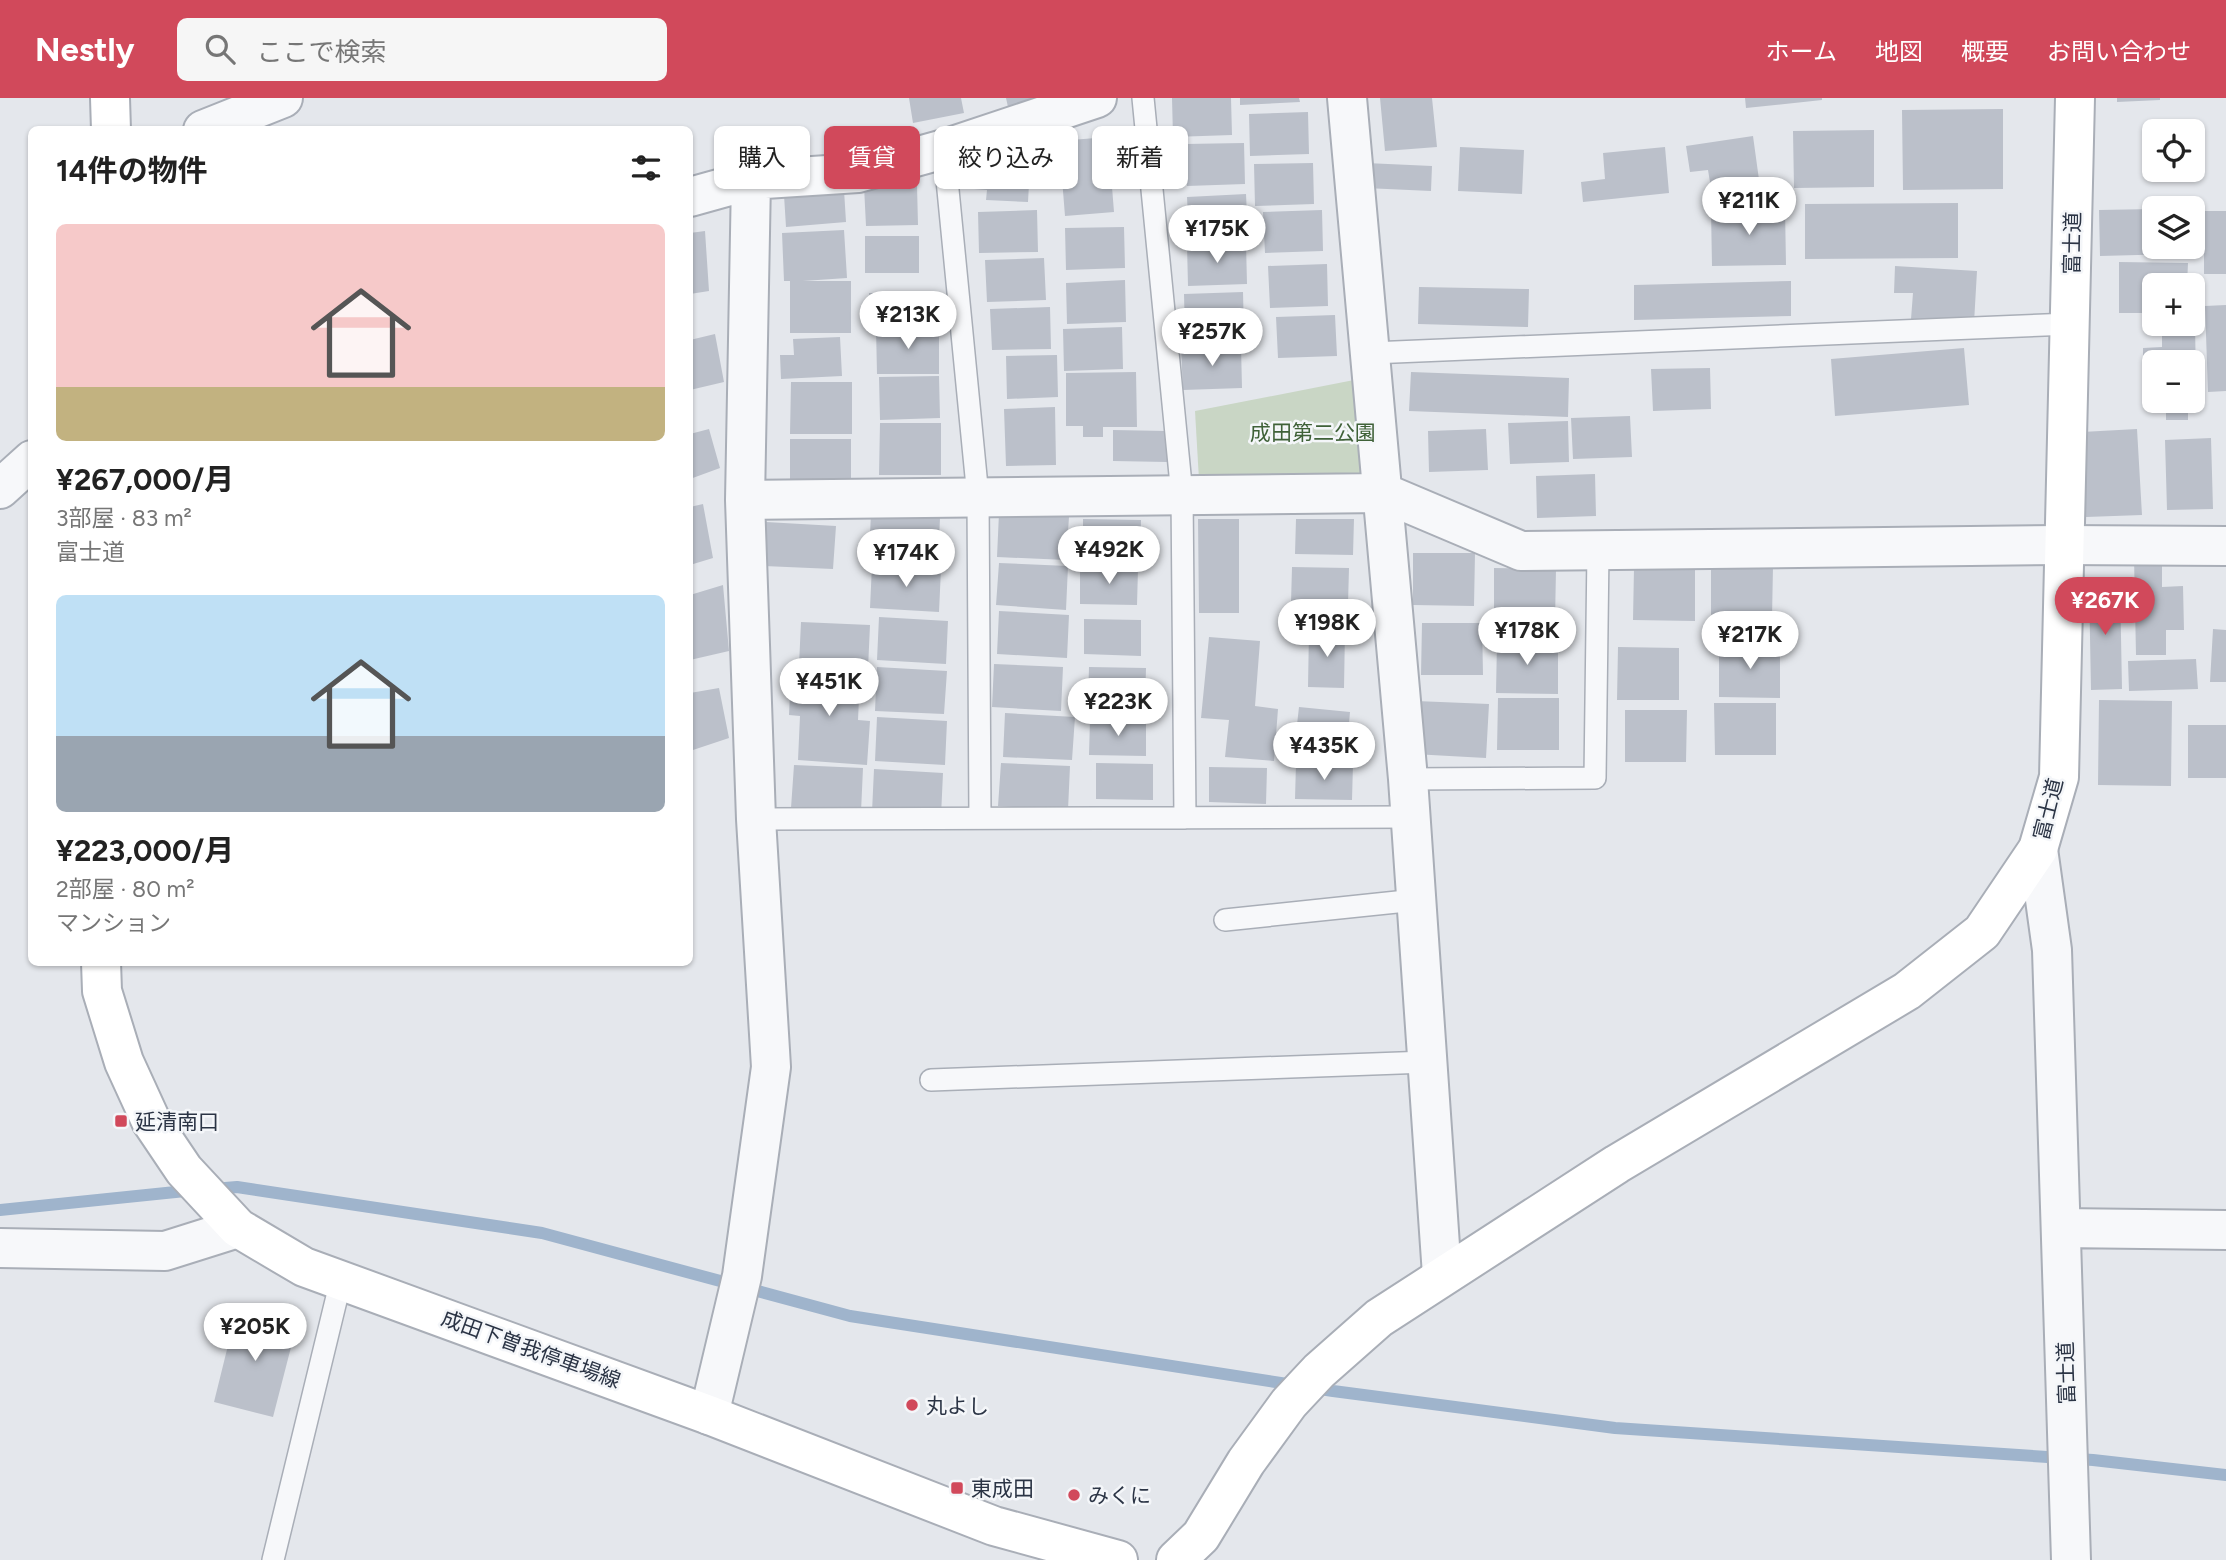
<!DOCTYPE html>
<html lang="ja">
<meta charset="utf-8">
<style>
:root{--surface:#fff;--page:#f6f6f6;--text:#222;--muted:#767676;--accent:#d1495b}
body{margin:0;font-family:Figtree,"Noto Sans JP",sans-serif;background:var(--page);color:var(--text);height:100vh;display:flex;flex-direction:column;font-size:26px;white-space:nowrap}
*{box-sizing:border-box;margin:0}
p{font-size:23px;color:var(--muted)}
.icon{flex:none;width:38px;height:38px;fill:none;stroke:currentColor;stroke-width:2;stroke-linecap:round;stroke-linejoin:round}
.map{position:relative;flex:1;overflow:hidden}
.sheet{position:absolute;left:28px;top:28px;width:665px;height:840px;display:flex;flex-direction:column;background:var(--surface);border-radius:10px;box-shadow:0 2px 5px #0004}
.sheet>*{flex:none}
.banner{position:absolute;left:714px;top:28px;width:665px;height:63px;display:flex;gap:14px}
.tools{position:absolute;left:2142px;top:21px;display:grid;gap:14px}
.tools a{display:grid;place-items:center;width:63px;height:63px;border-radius:10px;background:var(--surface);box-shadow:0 2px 5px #0004;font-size:35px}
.price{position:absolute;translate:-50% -60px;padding:0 16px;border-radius:24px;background:#fff;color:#222;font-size:23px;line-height:46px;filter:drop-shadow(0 2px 4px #0008)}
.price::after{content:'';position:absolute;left:50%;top:42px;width:21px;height:16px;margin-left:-10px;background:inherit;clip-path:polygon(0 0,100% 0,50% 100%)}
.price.current{background:var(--accent);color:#fff}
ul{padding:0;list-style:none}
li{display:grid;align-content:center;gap:14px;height:371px;padding:0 28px}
li span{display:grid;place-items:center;height:217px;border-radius:10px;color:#555}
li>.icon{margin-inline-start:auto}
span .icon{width:126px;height:126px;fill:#fffc;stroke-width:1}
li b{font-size:30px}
h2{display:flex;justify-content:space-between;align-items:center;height:84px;padding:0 28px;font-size:30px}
.tag{padding:0 24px;border-radius:10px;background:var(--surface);box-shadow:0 2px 5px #0004;font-size:24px;line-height:63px}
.tag.current{background:var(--accent);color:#fff}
header{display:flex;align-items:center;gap:42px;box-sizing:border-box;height:98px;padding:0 35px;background:var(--accent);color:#fff}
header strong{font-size:33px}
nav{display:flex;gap:38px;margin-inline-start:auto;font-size:24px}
.search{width:490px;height:63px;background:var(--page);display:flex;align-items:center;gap:18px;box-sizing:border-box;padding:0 24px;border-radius:10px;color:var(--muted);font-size:26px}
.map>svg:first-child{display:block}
.green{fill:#c9d6c5}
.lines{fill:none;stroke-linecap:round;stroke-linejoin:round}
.stream{stroke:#9fb4cc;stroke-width:12}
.building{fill:#bbc0ca}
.lane-casing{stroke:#a9aeb7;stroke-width:24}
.street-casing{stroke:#a9aeb7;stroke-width:42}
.secondary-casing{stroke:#a9aeb7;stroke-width:42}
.lane{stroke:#f7f8fa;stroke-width:21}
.street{stroke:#f7f8fa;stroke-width:38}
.secondary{stroke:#fff;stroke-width:38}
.poi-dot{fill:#d1495b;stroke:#f4f6f9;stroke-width:2.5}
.labels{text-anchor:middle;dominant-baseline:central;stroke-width:5;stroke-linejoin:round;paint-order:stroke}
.street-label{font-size:21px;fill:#2b3445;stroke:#f4f6f9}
.park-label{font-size:21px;fill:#3f6138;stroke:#f4f6f9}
.poi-label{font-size:21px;fill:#2b3445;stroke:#f4f6f9;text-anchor:start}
</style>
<header>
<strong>Nestly</strong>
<div class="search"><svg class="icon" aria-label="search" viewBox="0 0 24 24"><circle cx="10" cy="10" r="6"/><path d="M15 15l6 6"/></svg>ここで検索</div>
<nav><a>ホーム</a><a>地図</a><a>概要</a><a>お問い合わせ</a></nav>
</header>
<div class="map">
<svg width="2226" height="1462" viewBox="0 0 2226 1462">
<rect width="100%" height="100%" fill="#e4e7ec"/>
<!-- green -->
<path class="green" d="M1354,282L1363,377L1199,382L1195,313Z"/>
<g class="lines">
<!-- stream -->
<path class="stream" d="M213,1091L237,1089L542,1135L850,1218L1333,1293L1615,1330L2093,1362L2226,1377
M0,1112L195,1092"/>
</g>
<!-- building -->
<path class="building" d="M909,0H961L964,15L913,25Z
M1006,0H1050V1L1008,9Z
M1172,0H1231L1232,37L1173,39Z
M1240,0H1299L1300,4L1240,7Z
M1380,0H1432L1437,49L1385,53Z
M1745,0H1822V2L1746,10Z
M2117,0H2160V2L2117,4Z
M2003,11V91L1903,92L1902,12Z
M1308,14L1309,56L1250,58L1249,16Z
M2150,25L2188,29V33H2154V72H2184L2183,80L2145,76Z
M1874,32V89L1794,90L1793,33Z
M1753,38L1760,89L1712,96L1708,72L1690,74L1686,48Z
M1108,39L1114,114L1065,118L1059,43Z
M1244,45L1245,86L1187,88L1185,46Z
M1005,47L1031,49L1028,104L986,102L987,92L974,91L976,58L1004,60Z
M1460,49L1524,52L1522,96L1458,93Z
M1665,49L1669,95L1583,104L1581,84L1605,81L1603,55Z
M1313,65L1314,106L1255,108L1254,66Z
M1366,65L1432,68L1431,93L1365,90Z
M917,87L918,127L866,128L864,88Z
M844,92L846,124L786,129L784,97Z
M1246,96L1248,138L1189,140L1187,99Z
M1958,105V160L1805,161V106Z
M1785,110L1786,167L1712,168L1711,112Z
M2154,111V149H2176V156L2100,158L2099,112Z
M1037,112L1038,154L979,155L978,114Z
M1322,112L1323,153L1265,155L1263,114Z
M2204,113H2226V176H2204Z
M1124,129L1125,170L1066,172L1065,130Z
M844,132L847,180L803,183H851V235H790V183H784L782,135Z
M705,133L709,193L690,196V135Z
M865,138H919V175H865Z
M1246,145L1247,186L1188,188L1187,147Z
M1044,160L1046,202L987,204L985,162Z
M2119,164L2188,165L2187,187H2154V215H2119Z
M1327,166L1328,208L1270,210L1268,168Z
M1895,168L1977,173L1974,225L1911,221L1913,195H1894Z
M1125,182L1126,224L1067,226L1066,185Z
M1791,183V218L1634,222V187Z
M1419,189L1529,191L1528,229L1418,226Z
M1243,194L1244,235L1185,237L1184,196Z
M869,195H923V225H869Z
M2226,207V293L2208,294L2205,208Z
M1050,209L1051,251L992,252L990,211Z
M1335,217L1337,258L1278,260L1276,219Z
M2162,226H2195L2196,284H2193V264H2154V285H2143V250L2162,249Z
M939,229V276H877L876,230Z
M1122,229L1123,271L1064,273L1063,231Z
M715,236L724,284L690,292V242Z
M840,239L842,278L781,281L780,257H794L793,241Z
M1241,248L1242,290L1183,292L1181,250Z
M1964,250L1969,307L1835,318L1831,261Z
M1057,257L1058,299L1007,301L1006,258Z
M1710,270L1711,311L1653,313L1651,271Z
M1136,274L1137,329H1103V339H1083V328H1066V275Z
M1411,274L1569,280L1568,319L1409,313Z
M939,278L940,320L880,322L879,279Z
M791,284H852V336H790Z
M2166,303H2188V322H2166Z
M1055,309L1056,367L1006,368L1004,311Z
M1630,318L1632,359L1573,361L1571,320Z
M1568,323L1569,364L1510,366L1508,325Z
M880,325H941V377H879Z
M709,331L720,370L690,381V336Z
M1486,331L1488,372L1429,374L1428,333Z
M2137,331L2142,417L2086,419L2082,334Z
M1113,332L1167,333V364L1113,363Z
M2211,340L2213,411L2167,412L2165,342Z
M790,341H851V393H790Z
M1595,376L1596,418L1537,420L1536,378Z
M703,406L713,460L690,467V409Z
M871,415L940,420L938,462L869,459Z
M999,415L1069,419L1066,462L997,459Z
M1083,421L1141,422L1140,458L1083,457Z
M1198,421H1239V515H1199Z
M1296,421H1354L1353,457L1295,456Z
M766,424L836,428L833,471L764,468Z
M1413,455H1475L1474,508L1413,507Z
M2134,459H2162V489L2183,488L2184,532H2166V557H2136Z
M999,465L1068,468L1066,512L996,507Z
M872,467L941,471L939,514L870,510Z
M1711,468H1773L1772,520H1711Z
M1292,469L1349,470L1348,506L1291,505Z
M1080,470L1138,471L1137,507L1080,506Z
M1494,470L1556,471L1555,523H1494Z
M1634,470H1695V523L1633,522Z
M2089,486H2120L2122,591L2091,592Z
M723,487L729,553L690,562V497Z
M999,513L1069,517L1067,560L997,556Z
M879,519L948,523L946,566L877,562Z
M1084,521L1141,522V558L1084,556Z
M801,524L870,527L868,571L799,567Z
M1422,525H1482L1483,577H1421Z
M2213,531L2226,532V584H2210Z
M1309,532H1345L1344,590L1308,589Z
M1209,539L1260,543L1255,608L1278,611L1274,663L1225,659L1229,622L1201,620Z
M1497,543H1558V596L1496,595Z
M1719,547H1780V600L1719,599Z
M1618,549L1679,550V602H1617Z
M2196,561L2198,591L2129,593L2128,563Z
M994,566L1063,569L1061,613L992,609Z
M877,569L947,573L944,616L875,613Z
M1089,569L1146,570L1145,606L1088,605Z
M791,574L860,578L858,622L870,623L867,667L798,662L800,618L789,617Z
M719,590L729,640L690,653V595Z
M1498,600H1559V652H1497Z
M2099,602L2172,603L2171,688L2098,687Z
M1416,603L1489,606L1486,660L1413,656Z
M1714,605H1776V657H1715Z
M1299,609L1350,614L1346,659L1294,653Z
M1625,612H1687L1686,664H1625Z
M1005,615L1075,619L1072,662L1003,659Z
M877,619L947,623L945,667L875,663Z
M1090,622H1146V658L1089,657Z
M2188,627H2226V680H2188Z
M1001,665L1070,668L1068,712L998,708Z
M1096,665L1153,666V702L1096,701Z
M1296,665L1353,666L1352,702L1295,701Z
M794,667L863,670L861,714L791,710Z
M1209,669L1267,670L1266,706L1209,704Z
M874,671L943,675L941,718L872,714Z
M237,1211L297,1226L273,1319L214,1304Z"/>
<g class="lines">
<defs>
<path id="lane" d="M1143,0L1182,397L1185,720
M944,51L978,399L980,720
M1371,255L2070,226
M1408,681L1595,680L1598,453
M756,721L1410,719
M1225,822L1416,802
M931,982L1427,964
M273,1462L341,1182"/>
<path id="street" d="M1347,0L1408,681L1442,1177
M203,32L283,0
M690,99L751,82L858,75L944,51L1097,0
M0,391L32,362
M745,402L1384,395L1521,453L2063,447L2226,448
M2038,751L2052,852L2071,1462
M2061,1130L2226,1132
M0,1150L165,1153L238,1130
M709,1317L742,1178L771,969L756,721L745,402L751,82"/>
<path id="secondary" d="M110,0L111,32
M101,864L102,893L124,964L151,1023L184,1072L238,1130L304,1169L709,1317L994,1428L1118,1462
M1176,1462L1201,1438L1246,1364L1289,1305L1319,1273L1379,1220L1617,1066L1907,893L1982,834L2038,751L2059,679L2075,0"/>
</defs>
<!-- lane casing -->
<use href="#lane" class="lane-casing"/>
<!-- street casing -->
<use href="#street" class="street-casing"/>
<!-- secondary casing -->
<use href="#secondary" class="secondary-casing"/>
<!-- lane -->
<use href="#lane" class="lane"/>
<!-- street -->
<use href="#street" class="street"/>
<!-- secondary -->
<use href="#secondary" class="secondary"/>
</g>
<!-- markers -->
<g class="poi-dot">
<rect x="114" y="1016" width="14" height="14" rx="3.5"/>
<circle cx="912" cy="1307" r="7"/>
<rect x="950" y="1383" width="14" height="14" rx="3.5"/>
<circle cx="1074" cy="1397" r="7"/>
</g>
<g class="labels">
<!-- street labels -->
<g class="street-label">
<text transform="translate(2072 145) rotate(-89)">富士道</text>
<text transform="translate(2048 711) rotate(-76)">富士道</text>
<text transform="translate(531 1251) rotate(20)">成田下曽我停車場線</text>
<text transform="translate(2066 1275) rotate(-92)">富士道</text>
</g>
<!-- park labels -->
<g class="park-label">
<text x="1313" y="334">成田第二公園</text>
</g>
<!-- poi labels -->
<g class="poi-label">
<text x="135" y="1023">延清南口</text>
<text x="926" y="1307">丸よし</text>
<text x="971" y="1390">東成田</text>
<text x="1088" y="1397">みくに</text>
</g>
</g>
</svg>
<div class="tools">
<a><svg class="icon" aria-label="locate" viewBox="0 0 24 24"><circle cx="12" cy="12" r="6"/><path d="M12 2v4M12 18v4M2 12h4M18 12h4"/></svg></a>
<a><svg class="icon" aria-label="layers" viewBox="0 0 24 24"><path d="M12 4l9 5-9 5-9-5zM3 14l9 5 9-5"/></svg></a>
<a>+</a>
<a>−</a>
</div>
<b class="price" style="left:1749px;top:139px">¥211K</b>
<b class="price" style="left:1217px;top:167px">¥175K</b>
<b class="price" style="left:908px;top:253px">¥213K</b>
<b class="price" style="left:1212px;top:270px">¥257K</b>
<b class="price" style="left:1109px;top:488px">¥492K</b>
<b class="price" style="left:906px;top:491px">¥174K</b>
<b class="price current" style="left:2105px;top:539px">¥267K</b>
<b class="price" style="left:1327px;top:561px">¥198K</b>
<b class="price" style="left:1527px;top:569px">¥178K</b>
<b class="price" style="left:1750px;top:573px">¥217K</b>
<b class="price" style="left:829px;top:620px">¥451K</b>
<b class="price" style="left:1118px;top:640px">¥223K</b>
<b class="price" style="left:1324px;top:684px">¥435K</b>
<b class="price" style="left:255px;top:1265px">¥205K</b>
<div class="banner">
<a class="tag">購入</a>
<a class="tag current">賃貸</a>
<a class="tag">絞り込み</a>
<a class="tag">新着</a>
</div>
<section class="sheet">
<h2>14件の物件<svg class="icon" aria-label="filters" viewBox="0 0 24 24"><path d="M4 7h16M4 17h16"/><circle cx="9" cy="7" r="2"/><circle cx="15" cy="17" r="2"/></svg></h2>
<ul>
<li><span style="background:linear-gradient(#f6c9c9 75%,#c2b280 0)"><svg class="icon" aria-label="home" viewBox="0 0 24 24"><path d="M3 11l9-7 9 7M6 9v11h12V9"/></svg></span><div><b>¥267,000/月</b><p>3部屋 · 83 m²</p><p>富士道</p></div></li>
<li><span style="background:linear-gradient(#bfe0f5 65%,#9aa5b1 0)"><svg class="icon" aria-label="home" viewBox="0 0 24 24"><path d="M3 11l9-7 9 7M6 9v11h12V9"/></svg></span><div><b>¥223,000/月</b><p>2部屋 · 80 m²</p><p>マンション</p></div></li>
</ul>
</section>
</div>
